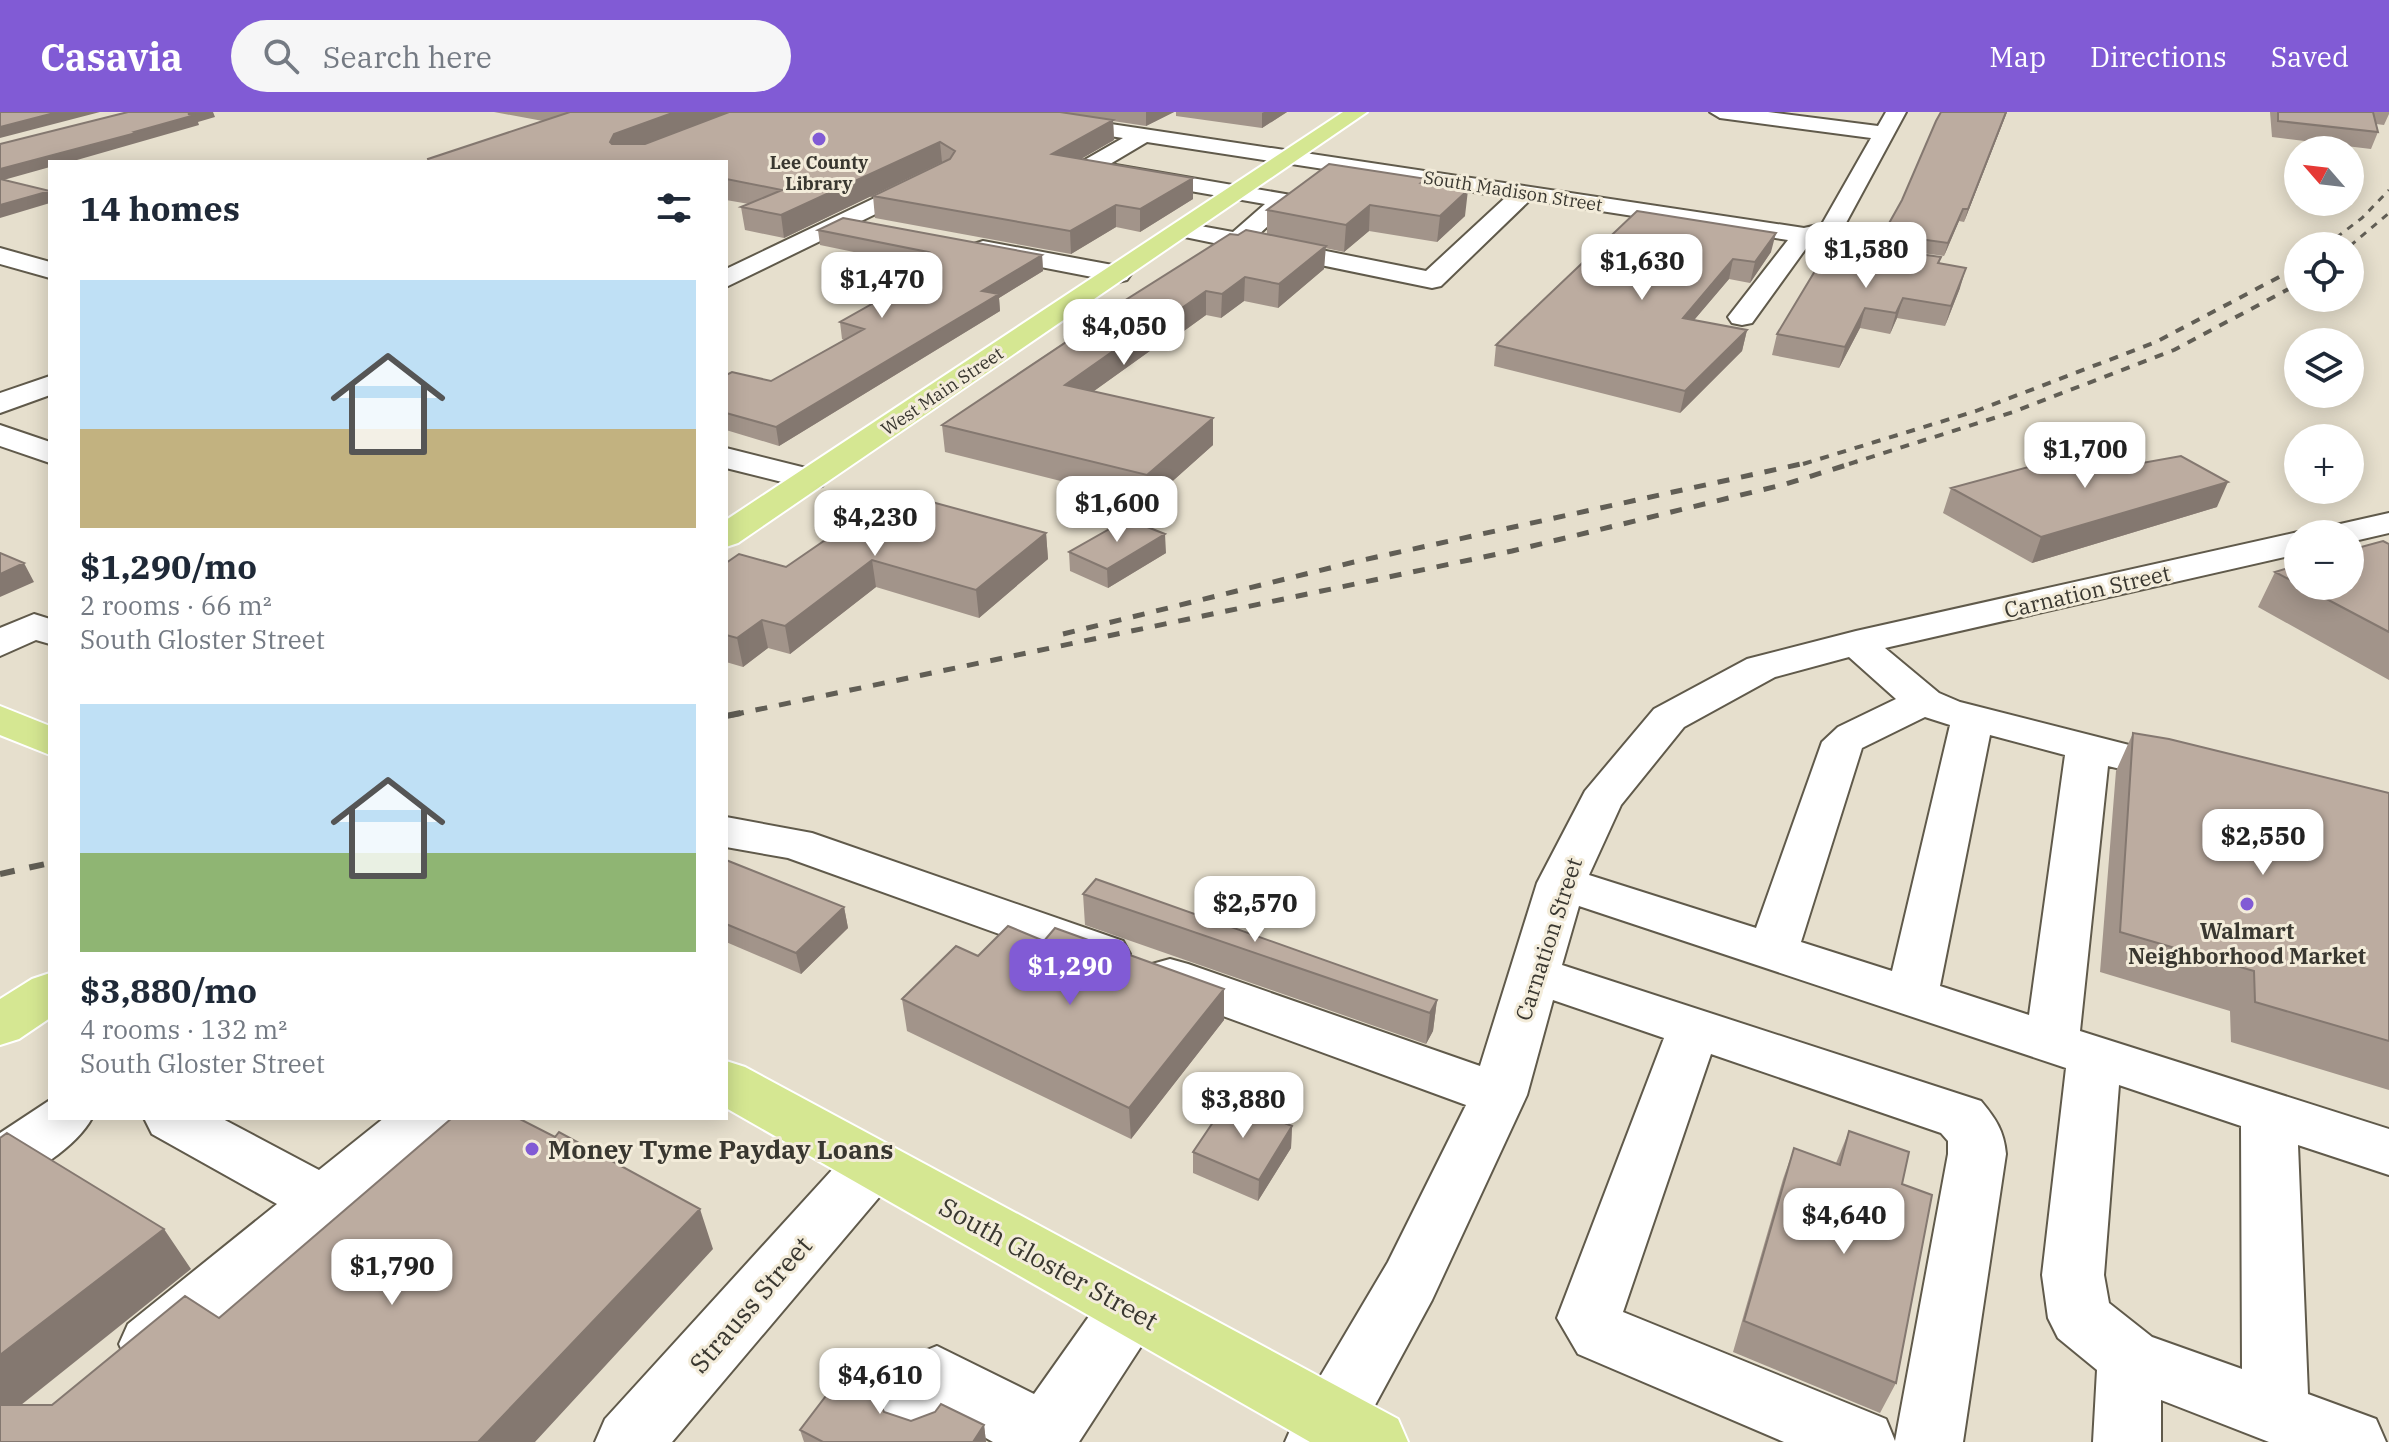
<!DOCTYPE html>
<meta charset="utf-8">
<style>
:root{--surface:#fff;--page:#f6f6f7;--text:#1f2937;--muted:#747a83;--accent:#815bd5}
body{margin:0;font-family:"IBM Plex Serif",serif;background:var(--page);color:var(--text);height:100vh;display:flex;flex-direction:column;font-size:30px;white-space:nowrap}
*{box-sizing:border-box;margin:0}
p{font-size:26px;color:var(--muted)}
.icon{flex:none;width:44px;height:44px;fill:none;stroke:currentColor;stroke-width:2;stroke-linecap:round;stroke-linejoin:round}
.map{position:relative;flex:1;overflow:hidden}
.panel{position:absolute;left:48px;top:48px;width:680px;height:960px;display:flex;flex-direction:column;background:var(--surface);border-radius:0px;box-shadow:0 4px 20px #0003}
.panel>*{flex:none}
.needle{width:52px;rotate:298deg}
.fabs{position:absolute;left:2284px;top:24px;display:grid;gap:16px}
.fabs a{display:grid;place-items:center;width:80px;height:80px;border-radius:50%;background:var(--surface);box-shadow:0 4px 20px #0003;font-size:40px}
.price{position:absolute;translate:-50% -68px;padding:0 18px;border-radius:16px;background:#fff;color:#222;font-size:26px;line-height:52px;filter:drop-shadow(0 2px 4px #0008)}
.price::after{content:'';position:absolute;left:50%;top:48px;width:24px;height:18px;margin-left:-12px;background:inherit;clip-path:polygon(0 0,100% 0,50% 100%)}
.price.selected{background:var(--accent);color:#fff}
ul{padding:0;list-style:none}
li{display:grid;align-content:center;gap:16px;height:424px;padding:0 32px}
li span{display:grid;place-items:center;height:248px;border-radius:0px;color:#555}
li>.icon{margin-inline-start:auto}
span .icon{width:144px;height:144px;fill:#fffc;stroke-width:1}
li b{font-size:34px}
h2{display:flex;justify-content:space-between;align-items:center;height:96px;padding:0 32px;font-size:34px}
header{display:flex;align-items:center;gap:48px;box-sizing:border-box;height:112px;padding:0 40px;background:var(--accent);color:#fff}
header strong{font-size:38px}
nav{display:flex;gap:44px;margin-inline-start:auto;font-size:28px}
.search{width:560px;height:72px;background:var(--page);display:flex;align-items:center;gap:20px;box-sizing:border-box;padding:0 28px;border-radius:44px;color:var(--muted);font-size:30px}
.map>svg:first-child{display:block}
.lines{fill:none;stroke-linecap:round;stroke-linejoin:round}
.minor-casing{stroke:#605a4b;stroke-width:4}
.major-casing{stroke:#fff;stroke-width:4}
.minor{fill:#fff;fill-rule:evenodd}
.major{fill:#d5e792;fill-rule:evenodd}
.rail-far3{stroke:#615e55;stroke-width:3;stroke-dasharray:7 7;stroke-linecap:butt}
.rail-far2{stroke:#615e55;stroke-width:4;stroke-dasharray:9 9;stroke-linecap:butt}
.rail-far1{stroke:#615e55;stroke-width:5;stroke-dasharray:12 12;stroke-linecap:butt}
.rail{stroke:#615e55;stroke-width:6;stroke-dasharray:15 15;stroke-linecap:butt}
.wall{fill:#a2948a}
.shaded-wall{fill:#847870}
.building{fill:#bcaca0;stroke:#847870;stroke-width:2}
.poi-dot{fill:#815bd5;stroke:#f3ecda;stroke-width:3}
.labels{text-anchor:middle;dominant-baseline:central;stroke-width:6;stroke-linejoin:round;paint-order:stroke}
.far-poi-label{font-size:18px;font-weight:bold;fill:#393730;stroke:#f3ecda}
.far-street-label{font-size:18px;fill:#393730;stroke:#f3ecda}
.street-label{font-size:22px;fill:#393730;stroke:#f3ecda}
.poi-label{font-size:22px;font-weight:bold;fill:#393730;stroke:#f3ecda}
.near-poi-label{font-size:26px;font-weight:bold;fill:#393730;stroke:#f3ecda;text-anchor:start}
.near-street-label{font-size:26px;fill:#393730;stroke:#f3ecda}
</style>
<header>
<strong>Casavia</strong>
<div class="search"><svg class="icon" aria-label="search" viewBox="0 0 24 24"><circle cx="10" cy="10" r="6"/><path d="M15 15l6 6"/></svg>Search here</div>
<nav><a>Map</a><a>Directions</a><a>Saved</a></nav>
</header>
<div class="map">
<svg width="2389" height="1330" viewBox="0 0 2389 1330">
<rect width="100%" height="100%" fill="#e6dfcd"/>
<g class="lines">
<defs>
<path id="minor" d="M981,0H1031L1804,116L1822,112L1871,26L1720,6L1710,0H1768L1878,14L1886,0H1906L1840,122L1812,128L1752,211L1742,213L1732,211L1728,205L1788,128L1530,88L1441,174L1432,176L1175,123L1172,118L1175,113L1184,111L1233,120L1265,92L1081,60L1078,55L1081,50L1123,26L991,6ZM1147,30L1506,85L1426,159L1256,125L1291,93L1295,88L1291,83L1110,52Z
M927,61L935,63L938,68L935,73L726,175V157Z
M983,129L1118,154L1127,156L1131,162L1127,168L1118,170L974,142L970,137L974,132Z
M0,136L50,150V166L0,152Z
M50,264V283L0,301V281Z
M0,313L50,330V351L0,334Z
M726,336L822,360L827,367L822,374L810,377L726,356Z
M2389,401V421L2350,430V422H2321L2327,415Z
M2298,420L2305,422H2298V442L1885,536L1939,581L1960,590L2137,635L2184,637L2199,641L2206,650L2199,659C2169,667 2137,661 2108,654L2080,919L2389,1017V1063L2298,1033L2308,1282L2376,1307L2386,1330H2269L2161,1288V1330H2093L2097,1258L2058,1226L2048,1206L2042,1163L2066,956L1579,794L1562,853L1981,989C1996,1007 2004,1019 2006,1042L1963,1330H1784L1578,1242L1557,1206L1664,926L1553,888L1527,983L1432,1188L1355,1330H1285L1295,1307L1388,1150L1466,993L1152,878L1144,865L1152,852L1170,847L1188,852L1480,954L1537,771L1585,679L1654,597L1747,547L1856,519ZM1849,545L1896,587L1838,615L1822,630L1756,816L1589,763L1621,693L1684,615L1775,565ZM1925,605L1950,613L1892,859L1801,830L1862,636ZM1990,623L2065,643L2029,903L1940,874ZM1711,942L1941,1021L1948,1029V1042L1895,1329L1886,1307L1623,1200ZM2119,973L2241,1014L2242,1257L2152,1225L2109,1191L2104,1163Z
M34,502L50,507V532L36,528L0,544V516Z
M726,705L812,721L1123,829L1130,842L1123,855L1105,860L788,746L726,735Z
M50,988V1006H92C77,1034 30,1065 0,1075V1021Z
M144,1006H221L319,1058L384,1006H451L443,1022L174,1252L151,1261L128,1252L119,1232L128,1212L277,1092L152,1022Z
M872,1030L892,1036L901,1053L892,1070L672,1330H595L605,1307L852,1036Z
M1131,1168L1153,1176L1163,1196L1153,1216L1079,1330H993L947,1304L938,1318L914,1327L890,1318L881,1296C895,1264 904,1246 937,1234L1034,1282L1109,1176Z"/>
<path id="major" d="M1343,0H1367L738,431L726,435V408Z
M0,594L50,614V643L0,623Z
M50,861V906L19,927L0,933V887L32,867Z
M726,949L745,955L1398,1307L1408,1330H1310L726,996Z"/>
</defs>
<!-- minor casing -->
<use href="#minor" class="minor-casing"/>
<!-- major casing -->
<use href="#major" class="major-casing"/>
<!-- minor -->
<use href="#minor" class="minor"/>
<!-- major -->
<use href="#major" class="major"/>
<!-- rail-far3 -->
<path class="rail-far3" d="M2325,134L2362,106L2389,78
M2350,134L2389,101"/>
<!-- rail-far2 -->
<path class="rail-far2" d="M1803,352L1976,299L2156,230L2298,155
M1849,352L2013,300L2174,238L2298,172"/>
<!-- rail-far1 -->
<path class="rail-far1" d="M1063,522L1354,450L1810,350
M732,603L1512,439L1786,372L1856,350"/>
<!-- rail -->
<path class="rail" d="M726,604L741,601
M0,762L50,751"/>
</g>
<!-- wall -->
<path class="wall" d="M494,0H1174L1146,14L1113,9L1114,28L1081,47L1193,66V87L1140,120L1116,115L1071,142L875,106L873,84L942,50L784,126L745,118L741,95L749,92L726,88V50L543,9Z
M1176,0H1287L1262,16L1176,4Z
M1941,0H2007L1964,110L1959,109L1944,144L1880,135L1883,122L1902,88Z
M2270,0H2389V2L2384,13L2376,12L2378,20L2371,37L2272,25Z
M1427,67V72L1465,104L1437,130L1369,119L1344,140L1325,136L1324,157L1278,196L1244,189L1221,206L1206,203L1159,237L1154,236L1094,279L1213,333L1148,391L945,340L942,313L1105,203V201L1238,123L1267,122V98Z
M1637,99L1771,140L1750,171L1729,167L1694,208L1747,218L1742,239L1680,301L1494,254L1496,233Z
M818,118L1042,143L1043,159L999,186L1000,199L779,334L726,318V263L771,269L844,228L842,227L840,210L911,170L906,169L904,152L907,151L820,133Z
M1939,152L1960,176L1945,214L1897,206L1890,222L1860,216L1839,256L1772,243L1777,222Z
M2120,355L2217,395L2032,451L1943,401L1951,376Z
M1046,421L1048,447L979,506L876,475L790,542L768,536L743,555L726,550V451L786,455Z
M2389,432V568L2258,495L2275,460L2298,453V474H2350Z
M1069,440L1166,441L1108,476L1070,459Z
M2133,621L2389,681V978L2231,930L2230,899L2100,860L2116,659Z
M726,748L844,795L848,816L801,862L726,830Z
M1083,782L1437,888L1433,919L1426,932L1085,813Z
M1044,829L1224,877V908L1131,1027L907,919L902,887L978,844Z
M1292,1014L1291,1036L1258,1089L1193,1061V1040Z
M1849,1019L1902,1072L1896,1271L1880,1301L1733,1240L1783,1067L1794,1036L1836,1051Z
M880,1260L884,1281L880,1292L884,1300L911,1309L984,1313L986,1330H804L800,1318Z"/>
<!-- shaded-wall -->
<path class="shaded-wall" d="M58,0H100L0,26V15Z
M195,0H213L215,5L198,10L199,13L70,50H50V55L0,69V57L134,20Z
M675,0H731L614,50L610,30L614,22Z
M1146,0H1174L1146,14Z
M1264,0H1287L1262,16V1Z
M2006,0H2007L1964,110L1968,97Z
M1113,8L1114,28L1053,63L1052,42Z
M940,30L942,50L784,126L781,103Z
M1193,66V87L1140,120V97Z
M1468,78L1465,104L1437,130L1440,104Z
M50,79V91L0,106V93Z
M1116,93V115L1071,142L1070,119Z
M1370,93L1369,119L1344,140L1346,113Z
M1963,97L1959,109L1944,144L1948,131Z
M1776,121L1771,140L1750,171L1755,150Z
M1326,134L1324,157L1278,196L1279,172Z
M1042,143L1043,159L999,186L1000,199L779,334L776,315L982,179Z
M1733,147L1729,167L1678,227L1683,206Z
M1966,156L1960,176L1945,214L1951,194Z
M1245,165L1244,189L1221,206L1222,182Z
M1206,179V203L1159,237V212Z
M1903,186L1897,206L1890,222L1896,201Z
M1865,196L1860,216L1839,256L1845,235Z
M1153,211L1154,236L1066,299L1065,273Z
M1747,218L1742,239L1680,301L1685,279Z
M1213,306V333L1148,391L1147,363Z
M2228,370L2217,395L2032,451L2041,425Z
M1046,421L1048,447L979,506L976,478Z
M1165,422L1166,441L1108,476L1107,457Z
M872,448L876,475L790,542L785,514Z
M24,451L34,470L0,485V462Z
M762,508L768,536L743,555L737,526Z
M844,795L848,816L801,862L796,841Z
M1224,877V908L1131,1027L1129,996Z
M1437,888L1433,919L1426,932L1430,901Z
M1292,1014L1291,1036L1258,1089L1259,1068Z
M700,1097L713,1137L535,1330H478Z
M164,1117L191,1157L6,1305L0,1321V1243Z
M880,1260L884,1281L878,1297L873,1276Z
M984,1313L986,1330H973Z"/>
<!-- building -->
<path class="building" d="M0,0H58L0,15Z
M128,0H195L188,2L195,3L134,20L136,21L0,57V32Z
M570,0H675L614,22L610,30L612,32H645L729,0H1060L1113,8L1052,42L1193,66L1140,97L1116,93L1070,119L873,84L950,47L955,39L940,30L781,103L741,95L782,78L726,67V50H429L428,47Z
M1941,0H2006L1968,97H1963L1948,131L1883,122L1902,88L1936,9Z
M2278,0H2373L2378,20L2278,9Z
M1329,52L1427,67L1421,71L1468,78L1440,104L1370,93L1346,113L1267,98Z
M0,67L50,79L0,93Z
M1637,99L1776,121L1755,150L1733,147L1683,206L1747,218L1685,279L1496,233Z
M843,106L1042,143L982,179L999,182L776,315L726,301V263L732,260L771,269L864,217L840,210L932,158L904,152L928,140L818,118Z
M1246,118L1326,134L1279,172L1245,165L1222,182L1206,179L1159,212L1153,211L1065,273L1213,306L1147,363L942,313L1108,202L1105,201L1230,122L1238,123Z
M1830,134L1857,139L1859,136H1875L1941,145L1938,151L1966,156L1951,194L1903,186L1896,201L1865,196L1845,235L1777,222Z
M2087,339L2120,355L2181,344L2228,370L2041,425L1951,376Z
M895,380L1046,421L976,478L872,448L785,514L762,508L737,526L726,523V451L739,442L786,455Z
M1127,407L1165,422L1107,457L1069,440Z
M2383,429L2389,432V520L2302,474H2350V438Z
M0,441L24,451L0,462Z
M2298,453V472L2275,460Z
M2133,621L2169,627L2389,681V929L2255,890L2254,859L2120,820Z
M726,748L844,795L796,841L726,812Z
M1096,767L1437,888L1430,901L1083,782Z
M1008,814L1044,829L1055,816L1224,877L1129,996L902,887L956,834L978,844Z
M1228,988L1292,1014L1259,1068L1193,1040Z
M452,1006H518L555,1025L559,1020L700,1097L478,1330H0V1293H52L185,1184L219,1206Z
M1849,1019L1909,1040L1902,1072L1932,1083L1896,1271L1744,1209L1794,1036L1840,1053Z
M7,1021L164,1117L0,1243V1026Z
M854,1247L880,1260L873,1276L884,1300L911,1309L935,1300L941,1292L984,1313L973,1330H823L800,1318Z"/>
<!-- markers -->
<g class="poi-dot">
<circle cx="819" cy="27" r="8"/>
<circle cx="2247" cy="792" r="8"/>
<circle cx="532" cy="1037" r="8"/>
</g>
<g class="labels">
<!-- far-poi labels -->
<g class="far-poi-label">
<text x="819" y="50">Lee County<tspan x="819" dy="21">Library</tspan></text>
</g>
<!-- far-street labels -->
<g class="far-street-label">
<text transform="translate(1513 79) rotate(9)">South Madison Street</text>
<text transform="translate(942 279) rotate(-34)">West Main Street</text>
</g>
<!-- street labels -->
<g class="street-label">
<text transform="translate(2087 479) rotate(-13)">Carnation Street</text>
<text transform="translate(1548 827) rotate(-72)">Carnation Street</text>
</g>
<!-- poi labels -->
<g class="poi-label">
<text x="2247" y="818">Walmart<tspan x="2247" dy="25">Neighborhood Market</tspan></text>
</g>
<!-- near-poi labels -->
<g class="near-poi-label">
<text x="548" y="1037">Money Tyme Payday Loans</text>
</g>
<!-- near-street labels -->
<g class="near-street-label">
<text transform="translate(1049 1151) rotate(29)">South Gloster Street</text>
<text transform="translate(750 1192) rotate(-49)">Strauss Street</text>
</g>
</g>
</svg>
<div class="fabs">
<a><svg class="needle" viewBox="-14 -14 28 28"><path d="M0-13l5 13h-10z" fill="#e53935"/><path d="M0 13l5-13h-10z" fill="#747a83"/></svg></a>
<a><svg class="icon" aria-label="locate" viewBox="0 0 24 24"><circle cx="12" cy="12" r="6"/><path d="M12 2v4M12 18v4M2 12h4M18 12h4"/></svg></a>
<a><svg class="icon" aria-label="layers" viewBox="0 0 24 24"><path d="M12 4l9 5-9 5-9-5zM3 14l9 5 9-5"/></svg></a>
<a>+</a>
<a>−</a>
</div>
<b class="price" style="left:1866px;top:178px">$1,580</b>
<b class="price" style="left:1642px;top:190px">$1,630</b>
<b class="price" style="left:882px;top:208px">$1,470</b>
<b class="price" style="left:1124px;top:255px">$4,050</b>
<b class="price" style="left:2085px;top:378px">$1,700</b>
<b class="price" style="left:1117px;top:432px">$1,600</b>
<b class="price" style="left:875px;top:446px">$4,230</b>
<b class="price" style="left:2263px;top:765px">$2,550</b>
<b class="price" style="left:1255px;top:832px">$2,570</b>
<b class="price selected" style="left:1070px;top:895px">$1,290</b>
<b class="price" style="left:1243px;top:1028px">$3,880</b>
<b class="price" style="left:1844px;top:1144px">$4,640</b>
<b class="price" style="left:392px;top:1195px">$1,790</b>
<b class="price" style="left:880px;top:1304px">$4,610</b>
<section class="panel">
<h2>14 homes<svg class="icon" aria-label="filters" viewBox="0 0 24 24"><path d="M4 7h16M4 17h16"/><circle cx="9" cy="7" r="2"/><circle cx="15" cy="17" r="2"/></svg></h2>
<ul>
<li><span style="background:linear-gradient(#bfe0f5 60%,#c2b280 0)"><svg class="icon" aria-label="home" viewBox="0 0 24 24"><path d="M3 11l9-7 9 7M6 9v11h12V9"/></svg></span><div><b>$1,290/mo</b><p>2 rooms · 66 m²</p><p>South Gloster Street</p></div></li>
<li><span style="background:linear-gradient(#bfe0f5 60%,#8fb573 0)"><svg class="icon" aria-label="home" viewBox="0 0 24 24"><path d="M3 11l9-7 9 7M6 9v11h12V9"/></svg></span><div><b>$3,880/mo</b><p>4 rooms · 132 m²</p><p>South Gloster Street</p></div></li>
</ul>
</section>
</div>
